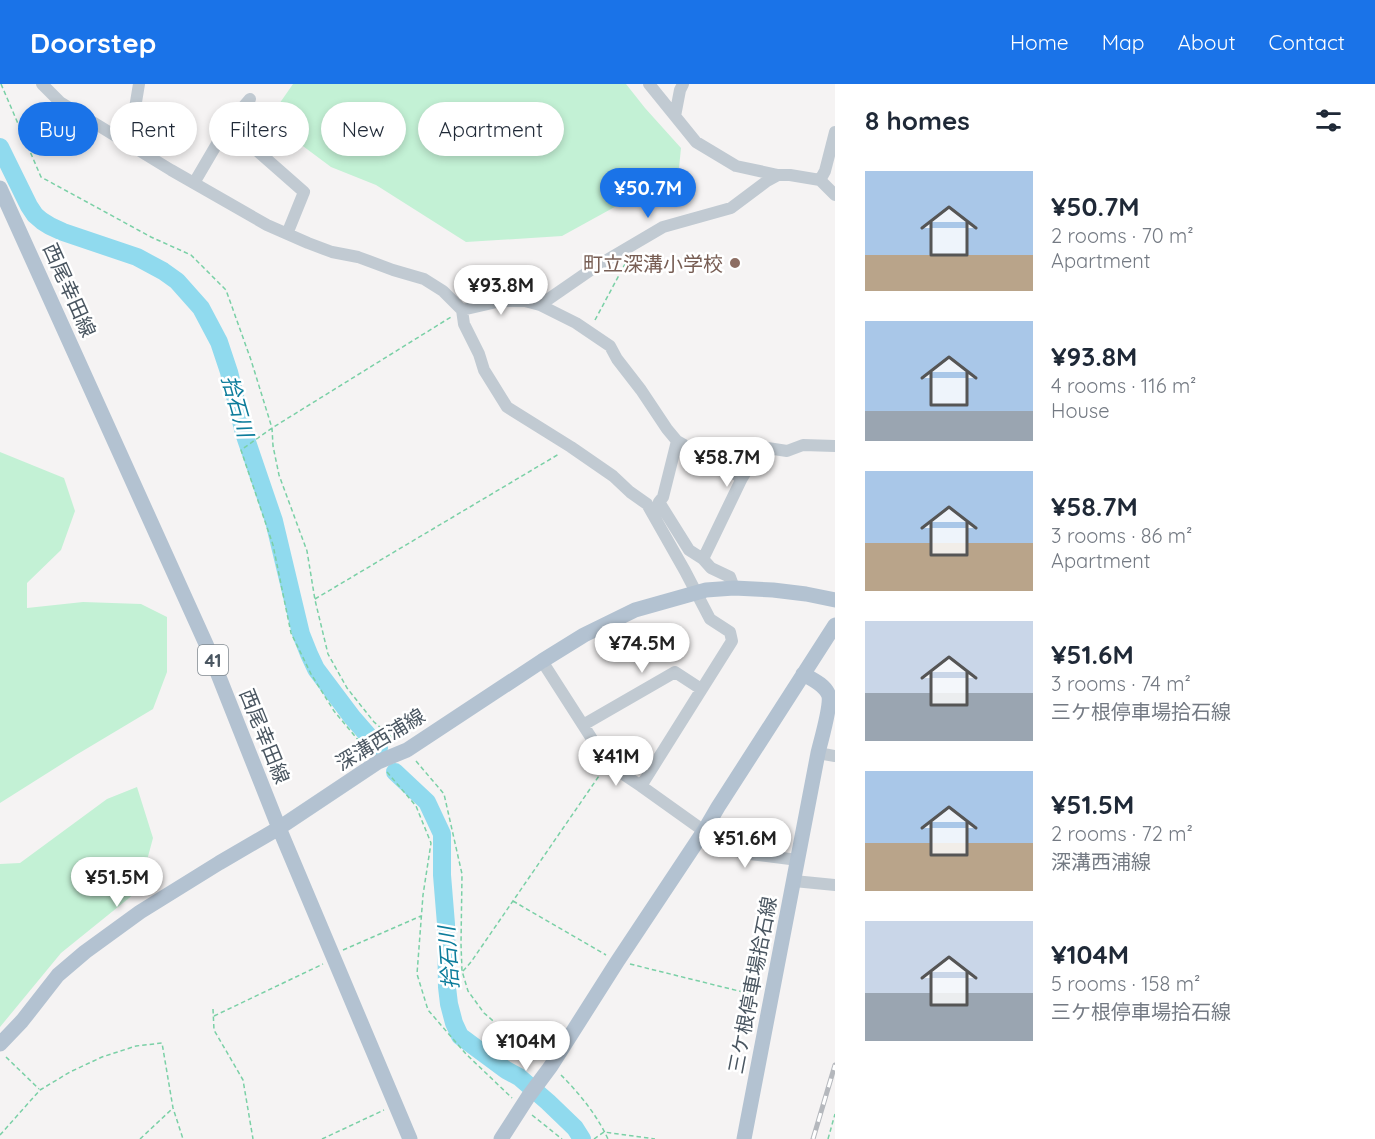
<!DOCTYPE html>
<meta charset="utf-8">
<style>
:root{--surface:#fff;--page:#f6f6f7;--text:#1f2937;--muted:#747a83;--accent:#1a73e8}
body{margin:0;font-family:Quicksand,"Noto Sans JP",sans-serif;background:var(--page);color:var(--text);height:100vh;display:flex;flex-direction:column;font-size:22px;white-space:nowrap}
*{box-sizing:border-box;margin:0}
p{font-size:20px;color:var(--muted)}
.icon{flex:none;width:33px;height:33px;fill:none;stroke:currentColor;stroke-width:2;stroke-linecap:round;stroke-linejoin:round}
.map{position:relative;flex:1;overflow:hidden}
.sheet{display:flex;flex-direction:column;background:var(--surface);width:540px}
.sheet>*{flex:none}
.banner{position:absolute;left:18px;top:18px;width:570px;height:54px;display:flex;gap:12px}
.price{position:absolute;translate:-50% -51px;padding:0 14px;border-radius:21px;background:#fff;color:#222;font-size:20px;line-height:39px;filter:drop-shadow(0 2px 3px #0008)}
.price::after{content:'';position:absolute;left:50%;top:36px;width:18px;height:14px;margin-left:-9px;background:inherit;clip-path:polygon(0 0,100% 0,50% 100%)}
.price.on{background:var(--accent);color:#fff}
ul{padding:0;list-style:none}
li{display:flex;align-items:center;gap:18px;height:150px;padding:0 30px}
li span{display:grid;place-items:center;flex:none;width:168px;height:120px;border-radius:0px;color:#555}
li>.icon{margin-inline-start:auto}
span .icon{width:72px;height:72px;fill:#fffc;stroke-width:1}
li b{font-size:26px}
h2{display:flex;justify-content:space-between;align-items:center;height:72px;padding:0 30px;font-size:26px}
.pill{padding:0 21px;border-radius:27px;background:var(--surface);box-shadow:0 3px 9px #0003;font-size:21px;line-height:54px}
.pill.on{background:var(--accent);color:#fff}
header{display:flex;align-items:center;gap:36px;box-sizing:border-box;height:84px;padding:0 30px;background:var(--accent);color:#fff}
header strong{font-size:28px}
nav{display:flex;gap:33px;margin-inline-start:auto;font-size:21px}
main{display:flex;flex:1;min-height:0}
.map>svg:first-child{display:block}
.green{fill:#c3f1d5}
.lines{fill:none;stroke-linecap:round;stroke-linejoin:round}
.river{stroke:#90daee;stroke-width:18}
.path{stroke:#7ad0a6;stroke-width:1.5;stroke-dasharray:4.5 3;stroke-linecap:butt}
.minor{stroke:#c1cad2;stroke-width:12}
.major{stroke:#b3c2d1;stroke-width:15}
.rail-casing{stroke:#b5b8bd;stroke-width:5}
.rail{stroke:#fff;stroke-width:3;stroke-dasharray:9;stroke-linecap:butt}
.education-dot{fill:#8d6e63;stroke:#fff;stroke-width:2}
.labels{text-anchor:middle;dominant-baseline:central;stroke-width:5;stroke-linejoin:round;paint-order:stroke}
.shield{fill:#fff;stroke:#808990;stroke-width:1.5}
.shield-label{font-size:18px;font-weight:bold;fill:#4a5661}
.education-label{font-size:20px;fill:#785e54;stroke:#fff;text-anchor:end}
.street-label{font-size:20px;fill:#4a5661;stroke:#fff}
.water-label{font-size:21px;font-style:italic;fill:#0c7c9b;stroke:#fff}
</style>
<header>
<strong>Doorstep</strong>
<nav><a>Home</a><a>Map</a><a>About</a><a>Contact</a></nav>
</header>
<main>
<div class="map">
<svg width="835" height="1055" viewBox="0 0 835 1055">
<rect width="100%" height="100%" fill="#f5f3f3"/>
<!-- green -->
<path class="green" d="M293,0H626L645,24L681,64L679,84L631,114L562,152L466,158L376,101L331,83L268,36Z
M0,368L64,394L75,427L61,466L27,499V524L83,518L141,520L167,533V588L153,625L76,671L0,719Z
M137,703L153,754L139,806L61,869L0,943V780L20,779L107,715Z"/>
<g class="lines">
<!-- river -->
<path class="river" d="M0,63L29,122L35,131L42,137L50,142L63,148L137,173L163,187L177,197L201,224L219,258L229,288L244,349L274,437L301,550L309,570L316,585L352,633L379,664
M395,688L427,718L442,750V791L446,840L447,903L449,920L454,939L460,952L506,986L519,993L548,1018L575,1044L582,1055"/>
<!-- path -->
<path class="path" d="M1,0L41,93L151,153L191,171L226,206L251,276L272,344L273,362L279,391L307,467L315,516L328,570L347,604L374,638L396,657
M595,236L625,180
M315,515L559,370
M369,669L334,627L311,590L291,549L273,461L241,366L272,344L451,233
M416,677L444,710L462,790L461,860L462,887L468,907L484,929L506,948L537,968L542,973
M387,688L416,722L431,759L423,811L417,890L428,926L466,970L512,1014
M513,817L606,871
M343,866L421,832
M630,880L759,912
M463,887L471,878L601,689
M213,925L214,946L243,996L253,1055
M214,932L323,880
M6,973L39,1005
M561,991C579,1009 597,1031 608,1055
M532,1031L562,1055
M0,1051L40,1006L70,988L102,973L136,962L162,959L173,1024L183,1055
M140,1055L172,1025
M322,1055L384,1026
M594,1055L604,1048L655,1055
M828,1055L835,1030"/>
<!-- minor -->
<path class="minor" d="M42,0L60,18L171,86L267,141L308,159L332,168L358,173L393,186L424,195L443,207L462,226L464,240L479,270L484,286L507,323L571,363L613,392L630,408L647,420L685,487L710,535L730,548L732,557L641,702L704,747L742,769L798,776
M649,0L696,58L736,82L778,91H790L820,96L835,111
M675,32L680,6L683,0
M228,41L304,108L287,150
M129,60L139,0
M820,96L825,87L835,48
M194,99L228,41L250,15
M540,221L595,183L663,143L731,124L767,97L778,91
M462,226L501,217H525L540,221L576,239L610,262L617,275L641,306L667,345L677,357L742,394L761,363L787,367L803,361L835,362
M677,357L663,413L659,418L689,466L703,475L711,484L730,493L734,504
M703,475L742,394
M542,577L608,680L641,702
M583,641L675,588L701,605
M818,669L835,672
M794,797L835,801"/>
<!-- major -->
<path class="major" d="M0,104L206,560L279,744L410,1055
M0,960L22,937L58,891L85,868L140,828L219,779L279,744L378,678L407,666L542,577L584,551L635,526L706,506L734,504L773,506L806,510L835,516
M501,1055L528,1013L551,982L617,878L704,747L718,723L835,541
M744,1055L818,669C821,656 831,623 829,612C826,601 812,595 803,590"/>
<defs>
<path id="rail" d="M813,1055L835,981"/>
</defs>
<!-- rail casing -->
<use href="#rail" class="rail-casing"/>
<!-- rail -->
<use href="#rail" class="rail"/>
</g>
<!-- markers -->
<circle class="education-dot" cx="735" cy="179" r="6"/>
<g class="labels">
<!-- shield labels -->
<rect class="shield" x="198" y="561" width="30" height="30" rx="4.5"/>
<g class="shield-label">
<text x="213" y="576">41</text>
</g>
<!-- education labels -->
<g class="education-label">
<text x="723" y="179">町立深溝小学校</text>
</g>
<!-- street labels -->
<g class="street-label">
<text transform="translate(70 206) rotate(66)">西尾幸田線</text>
<text transform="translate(265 652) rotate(68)">西尾幸田線</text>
<text transform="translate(380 655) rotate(-31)">深溝西浦線</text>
<text transform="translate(752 901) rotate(-79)">三ケ根停車場拾石線</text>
</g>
<!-- water labels -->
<g class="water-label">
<text transform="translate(238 322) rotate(74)">拾石川</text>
<text transform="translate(448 874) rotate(-94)">拾石川</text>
</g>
</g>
</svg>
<b class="price on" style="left:648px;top:135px">¥50.7M</b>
<b class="price" style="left:501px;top:232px">¥93.8M</b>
<b class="price" style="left:727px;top:404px">¥58.7M</b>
<b class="price" style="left:642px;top:590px">¥74.5M</b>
<b class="price" style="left:616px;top:703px">¥41M</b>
<b class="price" style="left:745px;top:785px">¥51.6M</b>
<b class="price" style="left:117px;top:824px">¥51.5M</b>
<b class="price" style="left:526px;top:988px">¥104M</b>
<div class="banner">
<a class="pill on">Buy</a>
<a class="pill">Rent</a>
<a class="pill">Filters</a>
<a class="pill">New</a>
<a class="pill">Apartment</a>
</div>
</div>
<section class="sheet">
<h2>8 homes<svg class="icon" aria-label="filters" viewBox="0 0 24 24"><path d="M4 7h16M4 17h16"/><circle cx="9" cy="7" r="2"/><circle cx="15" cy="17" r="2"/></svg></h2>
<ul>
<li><span style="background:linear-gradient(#a9c7e8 70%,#b9a48a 0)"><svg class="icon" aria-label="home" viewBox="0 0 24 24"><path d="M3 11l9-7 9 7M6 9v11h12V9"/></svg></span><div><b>¥50.7M</b><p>2 rooms · 70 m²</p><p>Apartment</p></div></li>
<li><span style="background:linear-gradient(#a9c7e8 75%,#9aa5b1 0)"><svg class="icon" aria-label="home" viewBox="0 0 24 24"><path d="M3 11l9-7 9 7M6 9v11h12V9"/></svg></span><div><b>¥93.8M</b><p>4 rooms · 116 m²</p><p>House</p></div></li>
<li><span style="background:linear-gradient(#a9c7e8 60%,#b9a48a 0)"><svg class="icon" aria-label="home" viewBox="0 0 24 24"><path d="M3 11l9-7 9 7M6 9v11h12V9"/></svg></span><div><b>¥58.7M</b><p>3 rooms · 86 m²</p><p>Apartment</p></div></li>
<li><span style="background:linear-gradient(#c9d6e8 60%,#9aa5b1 0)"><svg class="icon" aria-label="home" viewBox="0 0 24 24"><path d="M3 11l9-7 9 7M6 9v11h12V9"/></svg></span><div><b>¥51.6M</b><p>3 rooms · 74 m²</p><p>三ケ根停車場拾石線</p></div></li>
<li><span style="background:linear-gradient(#a9c7e8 60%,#b9a48a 0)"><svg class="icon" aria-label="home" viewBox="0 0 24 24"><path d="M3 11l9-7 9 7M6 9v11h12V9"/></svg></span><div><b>¥51.5M</b><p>2 rooms · 72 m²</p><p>深溝西浦線</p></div></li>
<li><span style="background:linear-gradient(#c9d6e8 60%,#9aa5b1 0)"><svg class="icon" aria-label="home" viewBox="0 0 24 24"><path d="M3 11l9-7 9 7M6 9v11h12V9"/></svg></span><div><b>¥104M</b><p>5 rooms · 158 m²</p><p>三ケ根停車場拾石線</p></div></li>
</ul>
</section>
</main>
